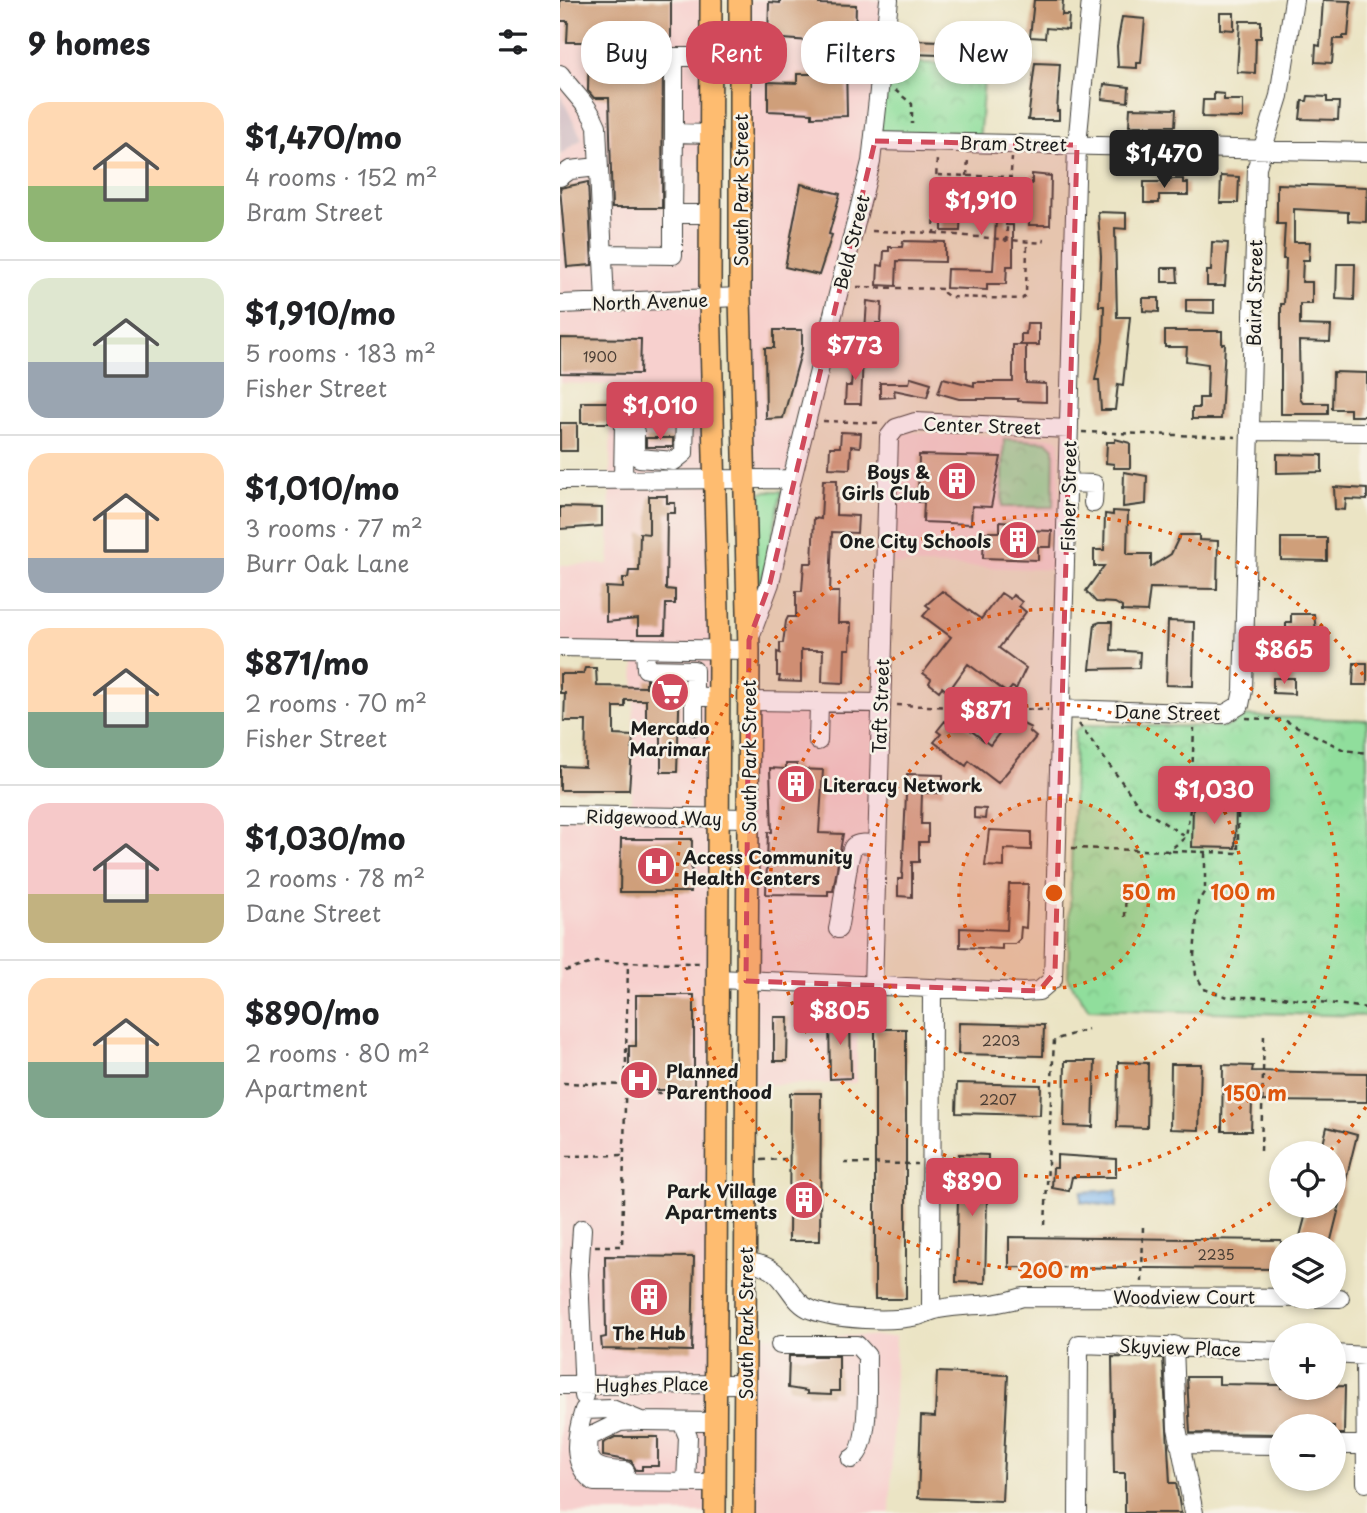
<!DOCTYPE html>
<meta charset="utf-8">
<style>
:root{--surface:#fff;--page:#f6f6f6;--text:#202124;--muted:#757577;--line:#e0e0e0;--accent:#d1495b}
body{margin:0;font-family:"Playpen Sans",sans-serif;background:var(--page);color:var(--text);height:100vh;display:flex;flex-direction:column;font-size:26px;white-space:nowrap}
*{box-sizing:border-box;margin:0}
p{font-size:23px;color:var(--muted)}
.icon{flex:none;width:38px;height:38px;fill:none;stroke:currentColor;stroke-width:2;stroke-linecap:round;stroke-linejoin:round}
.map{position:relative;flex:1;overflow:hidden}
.side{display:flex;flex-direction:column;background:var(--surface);width:560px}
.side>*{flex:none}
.top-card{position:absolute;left:21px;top:21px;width:665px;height:63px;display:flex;gap:14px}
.buttons{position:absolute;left:709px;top:1141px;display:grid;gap:14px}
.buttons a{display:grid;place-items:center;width:77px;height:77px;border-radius:50%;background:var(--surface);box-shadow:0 4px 10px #0003;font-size:35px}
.price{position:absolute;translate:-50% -60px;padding:0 16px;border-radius:7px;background:var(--accent);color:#fff;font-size:23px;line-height:46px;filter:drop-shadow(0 2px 4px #0008)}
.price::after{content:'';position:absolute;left:50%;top:42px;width:21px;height:16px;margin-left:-10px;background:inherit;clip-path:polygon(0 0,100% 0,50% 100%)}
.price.selected{background:#222;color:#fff}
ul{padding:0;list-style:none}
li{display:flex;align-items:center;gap:21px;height:175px;padding:0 28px}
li+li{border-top:2px solid var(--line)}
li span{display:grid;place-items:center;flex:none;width:196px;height:140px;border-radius:21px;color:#555}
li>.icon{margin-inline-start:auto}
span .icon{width:84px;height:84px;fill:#fffc;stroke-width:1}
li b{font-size:30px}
h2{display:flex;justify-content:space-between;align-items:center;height:84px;padding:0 28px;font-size:30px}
.tag{padding:0 24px;border-radius:28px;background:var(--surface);box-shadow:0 4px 10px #0003;font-size:24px;line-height:63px}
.tag.selected{background:var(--accent);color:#fff}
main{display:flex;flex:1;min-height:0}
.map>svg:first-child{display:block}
.built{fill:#f7d0ce}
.industrial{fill:#d2bec4}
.green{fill:#90de9c;stroke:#567d5c;stroke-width:2}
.park{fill:url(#park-crowns);stroke:#567d5c;stroke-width:2}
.water{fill:url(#water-rules);stroke:#506c88;stroke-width:2}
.building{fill:#cf9f7a}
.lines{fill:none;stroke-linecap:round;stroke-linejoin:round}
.minor-casing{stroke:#3b3a35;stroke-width:20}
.major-casing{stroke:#3b3a35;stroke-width:24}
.path{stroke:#3b3a35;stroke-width:2.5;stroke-dasharray:5 5;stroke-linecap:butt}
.minor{stroke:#fff;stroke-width:18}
.major{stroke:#febc70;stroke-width:21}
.marked{fill:#d1495b;fill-opacity:0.2;stroke:#d1495b;stroke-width:5;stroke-dasharray:14 9;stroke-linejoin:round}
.ring{fill:none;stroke:#de560d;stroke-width:3.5;stroke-dasharray:3.5 7}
.labels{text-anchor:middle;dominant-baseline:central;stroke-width:5;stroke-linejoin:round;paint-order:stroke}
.number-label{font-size:14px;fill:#493d34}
.street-label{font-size:18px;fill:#1c1c1c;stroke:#f7f3e8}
.poi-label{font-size:18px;font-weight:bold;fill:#1c1c1c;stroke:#f7f3e8;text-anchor:end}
.centre{fill:#de560d;stroke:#f7f3e8;stroke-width:3.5}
.ring-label{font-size:21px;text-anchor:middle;font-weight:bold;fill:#de560d;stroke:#f7f3e8;stroke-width:5;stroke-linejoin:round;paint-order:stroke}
</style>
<main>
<section class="side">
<h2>9 homes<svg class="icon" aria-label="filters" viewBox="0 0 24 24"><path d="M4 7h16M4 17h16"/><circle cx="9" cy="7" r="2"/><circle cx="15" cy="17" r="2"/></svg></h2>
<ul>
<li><span style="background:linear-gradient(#ffd9b3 60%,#8fb573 0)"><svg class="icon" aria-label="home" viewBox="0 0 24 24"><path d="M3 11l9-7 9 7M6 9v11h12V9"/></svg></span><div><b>$1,470/mo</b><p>4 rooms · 152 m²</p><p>Bram Street</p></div></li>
<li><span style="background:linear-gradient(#dfe7d0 60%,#9aa5b1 0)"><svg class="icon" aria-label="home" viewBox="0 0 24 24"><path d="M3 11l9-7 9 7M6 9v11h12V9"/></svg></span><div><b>$1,910/mo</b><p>5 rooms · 183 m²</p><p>Fisher Street</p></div></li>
<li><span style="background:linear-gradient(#ffd9b3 75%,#9aa5b1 0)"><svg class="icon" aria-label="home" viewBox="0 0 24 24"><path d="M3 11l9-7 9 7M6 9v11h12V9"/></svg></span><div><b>$1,010/mo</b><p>3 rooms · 77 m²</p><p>Burr Oak Lane</p></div></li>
<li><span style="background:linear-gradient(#ffd9b3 60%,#7fa58c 0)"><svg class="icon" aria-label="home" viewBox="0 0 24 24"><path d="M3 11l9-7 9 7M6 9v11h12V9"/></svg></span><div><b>$871/mo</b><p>2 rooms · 70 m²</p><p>Fisher Street</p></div></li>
<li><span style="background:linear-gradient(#f6c9c9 65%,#c2b280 0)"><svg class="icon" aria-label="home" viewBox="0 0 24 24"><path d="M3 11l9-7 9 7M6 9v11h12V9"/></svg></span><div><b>$1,030/mo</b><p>2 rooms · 78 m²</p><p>Dane Street</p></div></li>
<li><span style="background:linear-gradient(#ffd9b3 60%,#7fa58c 0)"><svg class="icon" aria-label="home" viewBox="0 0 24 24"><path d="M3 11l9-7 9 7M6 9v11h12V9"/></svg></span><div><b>$890/mo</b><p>2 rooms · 80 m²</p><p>Apartment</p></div></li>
</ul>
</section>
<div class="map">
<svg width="807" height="1513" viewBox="0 0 807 1513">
<defs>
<pattern id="park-crowns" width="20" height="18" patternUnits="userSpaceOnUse" patternTransform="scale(1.75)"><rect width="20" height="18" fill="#90de9c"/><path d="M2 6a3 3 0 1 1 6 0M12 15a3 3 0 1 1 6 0" fill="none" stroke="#7cbe86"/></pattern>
<pattern id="water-rules" width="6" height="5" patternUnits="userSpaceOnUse" patternTransform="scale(1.75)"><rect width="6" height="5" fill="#83bbf3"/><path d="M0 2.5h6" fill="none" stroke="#71a0d0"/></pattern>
</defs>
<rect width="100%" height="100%" fill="#f7f3e8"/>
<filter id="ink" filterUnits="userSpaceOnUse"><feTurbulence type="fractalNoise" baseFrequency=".0143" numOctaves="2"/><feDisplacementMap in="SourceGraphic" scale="14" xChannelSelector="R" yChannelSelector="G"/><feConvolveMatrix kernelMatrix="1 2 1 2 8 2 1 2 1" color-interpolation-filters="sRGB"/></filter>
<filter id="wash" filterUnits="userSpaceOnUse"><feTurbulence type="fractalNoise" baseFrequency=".00686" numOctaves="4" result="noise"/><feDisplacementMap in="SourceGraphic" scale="28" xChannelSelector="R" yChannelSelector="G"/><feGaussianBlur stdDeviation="1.57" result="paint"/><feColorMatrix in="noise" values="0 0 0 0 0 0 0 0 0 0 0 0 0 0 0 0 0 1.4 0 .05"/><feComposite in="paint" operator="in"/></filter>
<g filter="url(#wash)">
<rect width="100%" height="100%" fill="#ebe4c4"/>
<!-- built -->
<path class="built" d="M0,0H151L155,1513H0V816H71L75,653L0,647V565L49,564L51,385L0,383V155L22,139L0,94Z
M180,0H329L315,141L232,479L184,481Z
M350,432L496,438L500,442L498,570L333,564L337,445L343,434Z
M189,701L320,703L313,987H299L296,1083L185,1085Z
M185,1336H336L330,1513H184Z"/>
<!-- industrial -->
<path class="industrial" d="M0,94L22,139L0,155Z"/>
<!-- green -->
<path class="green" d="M207,491H222L201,587L197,584L196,502L201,493Z"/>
<!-- park -->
<path class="park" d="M323,61L425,66L419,143L315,141Z
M444,439L488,442L494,448L493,507H442Z
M686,716L807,720V1016L529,1009L508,979L515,731L524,725L667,727Z"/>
<!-- water -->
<path class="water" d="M557,1190V1207L521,1202V1192Z"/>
<g id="blocks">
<!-- building -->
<path class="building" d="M0,0H111V43H103V57L102,208H52L49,98H34L28,91L29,42H7L8,21H0Z
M220,0H259V4L296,5L295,42L281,41V60L286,61L287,116L252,117V113L208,111V82L237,83V74H251L252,68L265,69L266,42L208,38L209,2L220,3Z
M474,0H503L502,15H509L508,30L486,28L485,38L470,37Z
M763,0L791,1L788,36H783V39H774L772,63L755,62L756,45L760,46Z
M660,13H674V30L660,29Z
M562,17L585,19L581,63H577V68L558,67L557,46Z
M680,21H701V38H696L695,73L677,72Z
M406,36L419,37L418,48L405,47Z
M353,40L380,41L379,55L352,54Z
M475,63L500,64L497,111H499V120H468Z
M544,84L569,87L568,102L542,99Z
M654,93L664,94V100H683V118L642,117L643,100H654Z
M748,96L767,97V102H779L778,120L740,119L742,101H747Z
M570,108L616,109L615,126H569Z
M472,174L491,176L490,225H469L468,184H472Z
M661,176L679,177L678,203H660Z
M609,179H623V183H628V195H599V203H584V182H609Z
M28,182L32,265L7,267L0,188Z
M241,184L280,194L269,234L272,235L259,275L225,267Z
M717,184L807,187L806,222L788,221V212L734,209V242H750L749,260H743L742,282H752V304H740V325L771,326L770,342L739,341L740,399L743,403H768V414H721V304H724L726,259H723L725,224H717Z
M407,186L448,187L446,225H453V266H447L446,284H427V290L386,288L387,269L433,270L437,205H401L400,231H382V210H388V192H407Z
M538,212L566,213V229L555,228L557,317H570L563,385L558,384L555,410H541L539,380H535L543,341L544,306H539L541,257Z
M343,241L385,242V262L337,261L336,286L317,285L318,265L323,266L324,251H329V247H342Z
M652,242L668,243L665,286H647V271H651Z
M777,264H795L794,300L776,299Z
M602,268H617L618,282H602Z
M583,298H599V312L583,311Z
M626,300H654V313L626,312Z
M307,301L322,303L321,323H316L315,332H305Z
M467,323H479V345H461V334H466Z
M214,330H242V349L223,418L206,419L205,348H214Z
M605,331H662V344H665L661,419H632V408H639V398H647L648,364L626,361L627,347H605Z
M0,338L81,339L80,374L0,373Z
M453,345H466V383L486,384V402L458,401V399H399L378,393L383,378L414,386V382H453Z
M294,354L303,355L301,404H285L286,386H291Z
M773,372L807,373V416H790V409H772Z
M351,377L371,383L367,397L334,390L335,397L320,398V383H349Z
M21,402H49V423H21Z
M0,423H17V451H0Z
M281,432L301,433L300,447L291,446L290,469L269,468L270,447H280Z
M86,438H113V447H86Z
M555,439L570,443V468H554V464L546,463L547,442H555Z
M717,454L762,455V472L717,473Z
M359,455L441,457L431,507L412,506L411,524L363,522L364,502H358Z
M564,472L587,476L586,504L563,507Z
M263,480H277L276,515L298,516L297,533L272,532L270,592H279L278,623H291L290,649H285L284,683L262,682L263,650H241V682L219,681L220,676H217V652L220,653V643H223L226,621L228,617H236V591H242L244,563H252L254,518L261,519Z
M774,487L807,489V500L786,499L785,510L775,509Z
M89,496H107V503H115V513H107L106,589L115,590V604H106L105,634H78V619L46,622V587L63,588V578H68L69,571H79L80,533L89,534Z
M0,507L42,508V526L0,529Z
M553,511L568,512L567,554H591V567L611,554L620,535H639V540L658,541L657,589L590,588L587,612L562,611V607L555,603L536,602L526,591L544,566H534V550H544L545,514L553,515Z
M440,521L464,523V530L492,531L491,547H478V560L423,558L424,532H440Z
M721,538H767V561L721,560Z
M382,591L421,619L441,593L450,599L453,595L462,602L459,606L466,612L439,648L466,668L456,689L452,687L447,693L408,664L388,692L382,687L379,691L369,683L371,679L363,673L391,637L363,616L370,608L366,605Z
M731,614H754L757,639H726V622H731Z
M608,621L634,622L633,686L606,685Z
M540,622H552L551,650L580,652L579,668L530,669L535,624Z
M794,663H807V685H793Z
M25,668H36L37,686L86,687V680L120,681L117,772H101V726L86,724V700H65V707H54V735L73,736L69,790H0V766L25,767L26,721H4L5,693H0V674H23Z
M713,678H734V694L713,693Z
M393,717L430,745L451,718L471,728L469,731L476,737L438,783L409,761L406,766L374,742L381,734L377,731L385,721L388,724Z
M226,764H237V769L263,770L259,833L283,834L273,891H268V895L206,894L208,832H212L210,768L226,769Z
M347,774L383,775V793H362L361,824H368V842H359V862H352V897L338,896V879H342Z
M633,805L676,806L675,848L632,847Z
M414,808L426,809L425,819L414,818Z
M429,830L471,832V850L444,849V867L425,866Z
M61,839H132L131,892H60Z
M449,884H468L466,928L461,927L460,939L455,944H442V949L400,947V928L447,930Z
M76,995H134V1090H69V1046H76Z
M290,1016L291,1078L270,1079L269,1017Z
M214,1017H228L227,1061H214Z
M399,1023L484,1025L483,1056L398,1054Z
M315,1029H346V1299H315Z
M505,1061H535L533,1127L504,1126Z
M558,1062L588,1063L587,1128L557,1127Z
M611,1064H641L639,1130L610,1129Z
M663,1065L693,1066L692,1071L807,1073V1102L692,1101L691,1131H662Z
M397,1083L481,1085L480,1115L396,1113Z
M230,1093H261L260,1241H229Z
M767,1127L797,1135L777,1216L770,1244H738L748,1206H774V1153H761Z
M399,1154L428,1155L425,1283L396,1282Z
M497,1155L556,1159V1177H512L509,1191L492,1188L493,1168H497Z
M449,1237L721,1240L720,1269L449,1267Z
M45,1256L134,1257L132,1351L42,1349L41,1338L46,1337Z
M229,1356H279V1391H271V1395L247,1394V1391L228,1388Z
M552,1357L603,1358L610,1483H616L621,1513H565V1473H554Z
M377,1372L448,1375L442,1501L358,1498L361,1416L375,1417Z
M627,1377H659V1384L721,1385V1388L785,1386L784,1434H774V1426H721V1434L630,1433Z
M55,1437H98V1466H82V1470H76L71,1461L43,1456V1443Z"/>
</g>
</g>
<g filter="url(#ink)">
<use href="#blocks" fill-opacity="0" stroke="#3b3a35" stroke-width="2"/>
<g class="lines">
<defs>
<path id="minor" d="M0,74C13,93 29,105 37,126L45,303
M114,133V57H151
M315,141L807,152
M0,177L10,170L38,167
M113,214L114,133L151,134
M42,254L113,255V214H151
M0,304L180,297
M691,431L807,432
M75,432V454L79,458L114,461L124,453L125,415
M0,480L232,479L311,162L329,0
M63,480L64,423L67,417L154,415
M508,483L534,484L533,503
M190,637L210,583L232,479
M0,647L189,650
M85,649L86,669L134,670V696L159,698
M134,696V726
M189,701L320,703
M501,709L665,714L680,705L683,690L697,167L719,96L734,0
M258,741L259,703
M0,815L188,818
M278,929C282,914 288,850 294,846C299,842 309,844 316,844
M157,979L463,992L479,991L493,979L517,145L531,0
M313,987L329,437L336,428L355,422L509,429
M22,1229L19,1274L24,1396
M185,1262C229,1264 225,1300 252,1310C277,1320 332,1322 358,1316C365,1314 372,1310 379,1309C411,1303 430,1308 463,1297L780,1298
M371,1311L372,989
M220,1345H297L307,1356C306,1378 312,1450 291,1459
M614,1345L617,1428L634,1513
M774,1354L805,1356L806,1483
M0,1385L185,1384
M122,1422L128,1437L126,1483
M619,1444L721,1445
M774,1445H806
M65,1471C38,1470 25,1467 29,1437L60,1422L77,1421
M155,1483L34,1482C10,1463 16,1436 24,1410L52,1409L81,1421L156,1422
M518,1513L519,1344L721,1351"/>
<path id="major" d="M151,0L150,299L159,650L155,1513
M180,0V297L189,650L184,1513"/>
</defs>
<!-- minor casing -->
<use href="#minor" class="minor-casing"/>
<!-- major casing -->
<use href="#major" class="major-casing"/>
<!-- path -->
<path class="path" d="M335,90L352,104V124
M378,175L452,177
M407,176L408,158
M312,231L374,233L377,158
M374,233L483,243L484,239
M446,242L452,158
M297,287L384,289V293L390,297L462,299L466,295L467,243
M263,421L323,423
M522,432L676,437
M337,705L488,710
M686,718L724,720L784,750L807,753
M519,724L581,808L626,837
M632,769L659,802
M631,802L634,728
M512,848L678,853V803L631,802L626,837L607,852
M645,853V891L638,902L634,956L636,975L644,989L668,997H722L807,1008
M565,917L566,879
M5,971L36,962L141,963
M3,1083L66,1085
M66,1093H139
M701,1151L704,1034
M7,1156L65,1155
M201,1160L229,1159
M284,1163L357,1164
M485,1225L494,1040L528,1029
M35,1246H62L68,962
M582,1282L583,1225"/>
<!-- minor -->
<use href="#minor" class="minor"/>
<!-- major -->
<use href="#major" class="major"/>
</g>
</g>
<!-- marked area -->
<path class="marked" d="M315,141L517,145L495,972L479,991L186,981L189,640L210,583Z"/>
<!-- distance rings -->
<circle cx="494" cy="893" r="95" fill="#de560d" fill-opacity=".12"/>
<g class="ring">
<circle cx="494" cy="893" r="95"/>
<circle cx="494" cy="893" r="189"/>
<circle cx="494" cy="893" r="284"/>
<path d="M806 1107A378 378 0 0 1 768 1153M719 1197A378 378 0 1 1 806 679"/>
</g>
<!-- icons -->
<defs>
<symbol id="building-disc" viewBox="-11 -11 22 22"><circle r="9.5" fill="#d1495b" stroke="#f7f3e8"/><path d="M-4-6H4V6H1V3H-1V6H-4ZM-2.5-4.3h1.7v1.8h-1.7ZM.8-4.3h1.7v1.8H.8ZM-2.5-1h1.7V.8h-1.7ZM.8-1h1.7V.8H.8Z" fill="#fff"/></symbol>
<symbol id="supermarket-disc" viewBox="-11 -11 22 22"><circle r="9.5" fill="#d1495b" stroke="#f7f3e8"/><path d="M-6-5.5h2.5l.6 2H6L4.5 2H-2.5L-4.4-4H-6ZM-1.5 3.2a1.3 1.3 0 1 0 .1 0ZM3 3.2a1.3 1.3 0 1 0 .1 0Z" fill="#fff"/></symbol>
<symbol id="hospital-disc" viewBox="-11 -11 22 22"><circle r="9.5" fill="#d1495b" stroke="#f7f3e8"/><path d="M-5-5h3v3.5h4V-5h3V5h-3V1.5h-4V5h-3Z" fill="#fff"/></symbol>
</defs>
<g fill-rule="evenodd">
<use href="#building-disc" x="375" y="459" width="44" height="44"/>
<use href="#building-disc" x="436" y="518" width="44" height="44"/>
<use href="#supermarket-disc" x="88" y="670" width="44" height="44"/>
<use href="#building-disc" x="214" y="762" width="44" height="44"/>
<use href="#hospital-disc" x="74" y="844" width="44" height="44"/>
<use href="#hospital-disc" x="57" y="1058" width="44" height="44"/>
<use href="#building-disc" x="222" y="1178" width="44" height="44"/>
<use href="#building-disc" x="67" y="1275" width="44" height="44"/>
</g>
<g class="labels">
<!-- number labels -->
<g class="number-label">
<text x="40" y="356">1900</text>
<text x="441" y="1040">2203</text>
<text x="438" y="1099">2207</text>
<text x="656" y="1254">2235</text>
</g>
<!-- street labels -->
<g class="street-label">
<text transform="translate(453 143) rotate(1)">Bram Street</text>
<text transform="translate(180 190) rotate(-90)">South Park Street</text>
<text transform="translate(291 242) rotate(-76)">Beld Street</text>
<text transform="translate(694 293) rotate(-89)">Baird Street</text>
<text transform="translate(90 301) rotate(-2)">North Avenue</text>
<text transform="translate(422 425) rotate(2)">Center Street</text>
<text transform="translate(508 496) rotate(-89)">Fisher Street</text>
<text transform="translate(320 706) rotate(-88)">Taft Street</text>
<text transform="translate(607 712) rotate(1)">Dane Street</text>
<text transform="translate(188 756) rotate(-90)">South Park Street</text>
<text transform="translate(94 817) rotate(1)">Ridgewood Way</text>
<text x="624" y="1296">Woodview Court</text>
<text transform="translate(185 1323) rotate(-90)">South Park Street</text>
<text transform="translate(620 1347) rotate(2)">Skyview Place</text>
<text transform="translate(92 1384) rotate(-1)">Hughes Place</text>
</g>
<!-- poi labels -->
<g class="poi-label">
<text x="370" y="471">Boys &amp;<tspan x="370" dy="21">Girls Club</tspan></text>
<text x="431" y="540">One City Schools</text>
<text x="110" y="727" text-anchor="middle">Mercado<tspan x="110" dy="21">Marimar</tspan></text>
<text x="263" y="784" text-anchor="start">Literacy Network</text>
<text x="123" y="856" text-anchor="start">Access Community<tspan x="123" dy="21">Health Centers</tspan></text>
<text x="106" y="1070" text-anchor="start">Planned<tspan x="106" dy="21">Parenthood</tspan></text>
<text x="217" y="1190">Park Village<tspan x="217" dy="21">Apartments</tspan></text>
<text x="89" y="1332" text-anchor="middle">The Hub</text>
</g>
</g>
<circle cx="494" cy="893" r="10" class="centre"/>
<g class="ring-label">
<text x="589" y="900">50 m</text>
<text x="683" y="900">100 m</text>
<text x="695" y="1101">150 m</text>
<text x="494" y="1278">200 m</text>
</g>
</svg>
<div class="buttons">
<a><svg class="icon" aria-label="locate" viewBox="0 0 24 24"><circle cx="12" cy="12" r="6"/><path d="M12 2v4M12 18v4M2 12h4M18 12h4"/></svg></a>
<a><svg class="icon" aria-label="layers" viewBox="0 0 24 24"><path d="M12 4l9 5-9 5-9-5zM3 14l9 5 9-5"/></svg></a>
<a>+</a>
<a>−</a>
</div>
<b class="price selected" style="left:604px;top:190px">$1,470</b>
<b class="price" style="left:421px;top:237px">$1,910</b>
<b class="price" style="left:295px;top:382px">$773</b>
<b class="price" style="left:100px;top:442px">$1,010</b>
<b class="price" style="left:724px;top:686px">$865</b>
<b class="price" style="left:426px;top:747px">$871</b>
<b class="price" style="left:654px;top:826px">$1,030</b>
<b class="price" style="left:280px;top:1047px">$805</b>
<b class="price" style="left:412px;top:1218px">$890</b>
<div class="top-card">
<a class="tag">Buy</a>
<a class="tag selected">Rent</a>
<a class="tag">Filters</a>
<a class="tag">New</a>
</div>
</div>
</main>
